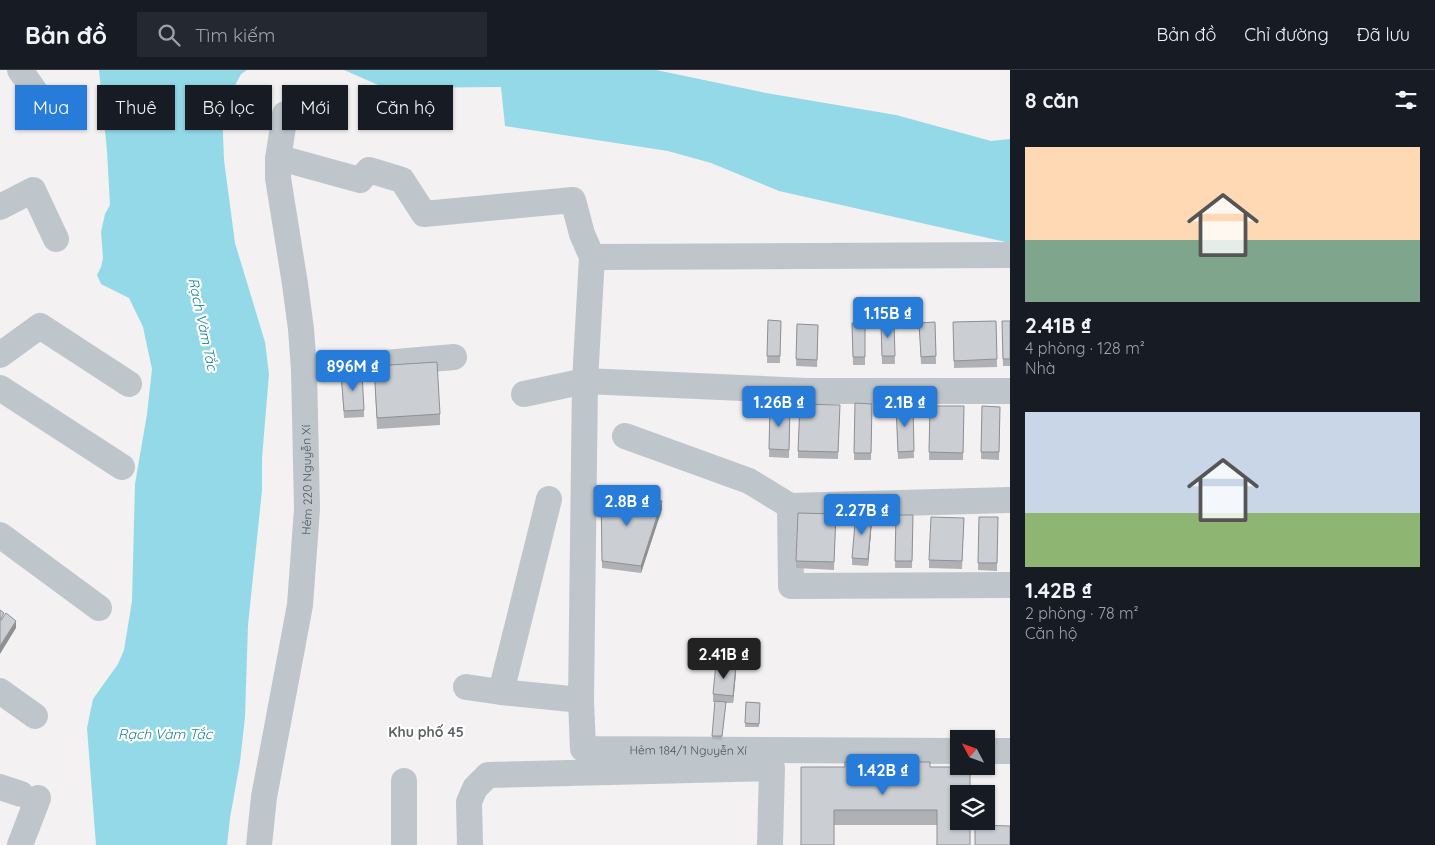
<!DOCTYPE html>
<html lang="vi">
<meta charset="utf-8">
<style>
:root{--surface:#171b24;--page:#242831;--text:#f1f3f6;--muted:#9ea1a6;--line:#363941;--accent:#267cd8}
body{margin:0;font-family:Quicksand,sans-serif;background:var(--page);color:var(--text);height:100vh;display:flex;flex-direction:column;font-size:19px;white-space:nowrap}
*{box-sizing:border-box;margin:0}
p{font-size:16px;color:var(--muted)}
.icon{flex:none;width:28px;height:28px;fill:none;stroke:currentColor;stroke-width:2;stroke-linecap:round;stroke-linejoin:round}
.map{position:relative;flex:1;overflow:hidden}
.sheet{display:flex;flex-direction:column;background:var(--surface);width:425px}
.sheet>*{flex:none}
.hud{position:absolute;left:15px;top:15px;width:475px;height:45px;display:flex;gap:10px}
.needle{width:32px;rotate:311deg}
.controls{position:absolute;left:950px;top:660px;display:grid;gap:10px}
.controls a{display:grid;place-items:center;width:45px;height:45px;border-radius:0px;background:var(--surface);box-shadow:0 1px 4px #0004;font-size:25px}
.price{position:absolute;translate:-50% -42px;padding:0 11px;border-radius:5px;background:var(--accent);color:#fff;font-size:16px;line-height:32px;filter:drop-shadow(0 1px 2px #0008)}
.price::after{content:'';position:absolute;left:50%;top:30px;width:15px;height:11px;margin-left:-8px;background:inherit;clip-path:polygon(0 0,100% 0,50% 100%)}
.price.current{background:#222;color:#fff}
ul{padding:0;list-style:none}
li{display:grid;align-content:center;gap:10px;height:265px;padding:0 15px}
li span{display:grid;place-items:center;height:155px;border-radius:0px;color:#555}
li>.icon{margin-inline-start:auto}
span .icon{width:90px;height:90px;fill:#fffc;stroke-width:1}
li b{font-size:21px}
h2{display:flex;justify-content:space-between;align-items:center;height:60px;padding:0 15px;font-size:21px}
.chip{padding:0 18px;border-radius:0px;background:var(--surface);box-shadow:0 1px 4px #0004;font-size:18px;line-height:45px}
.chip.current{background:var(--accent);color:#fff}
header{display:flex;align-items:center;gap:30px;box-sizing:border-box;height:70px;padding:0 25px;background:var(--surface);border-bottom:1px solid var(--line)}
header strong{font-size:24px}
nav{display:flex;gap:28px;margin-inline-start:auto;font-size:18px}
.search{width:350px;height:45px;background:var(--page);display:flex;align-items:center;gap:12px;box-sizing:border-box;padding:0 18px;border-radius:0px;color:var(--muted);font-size:19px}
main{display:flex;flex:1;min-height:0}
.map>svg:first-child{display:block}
.water{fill:#94d9e7}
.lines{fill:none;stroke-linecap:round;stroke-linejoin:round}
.minor{stroke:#bec6cc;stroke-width:26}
.wall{fill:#afb1b5}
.shaded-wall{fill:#8e9094}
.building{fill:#cbced3;stroke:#8e9094}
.labels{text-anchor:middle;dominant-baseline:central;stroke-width:4.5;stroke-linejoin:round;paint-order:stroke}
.street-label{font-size:12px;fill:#4a555d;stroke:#fff}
.water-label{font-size:14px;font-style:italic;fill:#168195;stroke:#fff}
.neighbourhood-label{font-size:14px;font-weight:bold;fill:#5e6265;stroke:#fff}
</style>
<header>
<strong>Bản đồ</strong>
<div class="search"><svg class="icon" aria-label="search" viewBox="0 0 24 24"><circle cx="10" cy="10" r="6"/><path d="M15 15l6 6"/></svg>Tìm kiếm</div>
<nav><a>Bản đồ</a><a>Chỉ đường</a><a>Đã lưu</a></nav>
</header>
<main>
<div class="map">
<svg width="1010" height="775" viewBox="0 0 1010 775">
<rect width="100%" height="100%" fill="#f3f1f1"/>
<!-- water -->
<path class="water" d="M99,0H247L241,4L222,40L224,90L235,173L265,272L269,304L262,388V420L248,555L245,647L240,692L230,748L227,775H96L87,658L93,629L118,594L124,580L132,531L135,414L147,344L152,299L143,257L129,228L101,214L97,205L101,197L103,188L101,162L105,144L110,135L107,81Z
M344,0H656L766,23L896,45L991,71L1010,69V173L779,121L711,93L668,81L505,56L501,17L385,18Z"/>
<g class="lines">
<!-- minor -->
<g class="minor">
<path d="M20,0L41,30"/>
<path d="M278,89L291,91L360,110L369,100L402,110L424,144L573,130L582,164L592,187L585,311L807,321H1010"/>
<path d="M0,137L33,120L56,169"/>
<path d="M592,187L1010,185"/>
<path d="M0,285L40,256L129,314"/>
<path d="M304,300L454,287"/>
<path d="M0,318L122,397"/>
<path d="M524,324L585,311L581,630"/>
<path d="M625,366L749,411L790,436L1010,430"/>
<path d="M790,436L791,516L1010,515"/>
<path d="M0,465L99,538"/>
<path id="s1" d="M466,617L501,622L581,630L583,679L959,681"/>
<path d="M0,621L35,646"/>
<path d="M501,622L549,429"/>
<path d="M986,681H1010"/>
<path d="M0,717L21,724"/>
<path d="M20,775L38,728"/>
<path id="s2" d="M259,775L264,727L300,535L307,439L304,300L301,259L295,214L278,108V89L285,44"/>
<path d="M404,775V711"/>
<path d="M470,775L469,732L475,718L488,705L772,698L770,775"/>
</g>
</g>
<!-- wall -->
<path class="wall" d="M768,250L781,251L780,293H767Z
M996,251L997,297L954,298L953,252Z
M1002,251H1010V296H1003Z
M865,252V295H853L852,253Z
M894,252L895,294H882L881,254Z
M935,252L936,294H921L919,253Z
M797,254L818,255L817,297L796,296Z
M374,296L440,344V355L377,359Z
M341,304L364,340V347L344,348Z
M855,333L872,334L871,390H854Z
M770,335L790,336L789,388L769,387Z
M840,335L838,389L798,388V381Z
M896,335H913L914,388L898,389Z
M930,336H964L963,390H929Z
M982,336L1000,337L999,390L981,389Z
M601,419L662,439L641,503L602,498Z
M836,444L834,500L796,498V491Z
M896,445H913L912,498H895Z
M979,447H998L997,501L978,500Z
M964,448L962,499L929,498V490Z
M872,451L868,496L852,495V488Z
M736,603L733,633H726L722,670L712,669L715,632H713V624Z
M746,632L760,633L759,657H745Z
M845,697H970L937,755H834L801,775Z"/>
<!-- shaded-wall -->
<path class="shaded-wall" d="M662,431V439L641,503V496Z
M872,443V451L868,496V489Z
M16,551V558L0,584V576Z
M736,595V603L733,633V626Z"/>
<!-- building -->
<path class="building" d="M768,250L781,251L780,286H767Z
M996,251L997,289L954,291L953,252Z
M1002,251H1010V289H1003Z
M865,252V287H853L852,253Z
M894,252L895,286H882L881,254Z
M935,252L936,286L921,287L919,253Z
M797,254L818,255L817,290L796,289Z
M437,292L440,344L377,348L374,296Z
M362,302L364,340L344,341L341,304Z
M855,333L872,334L871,383H854Z
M800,334L840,335L838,382L798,381Z
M770,335L790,336L789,380L769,379Z
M896,335H913L914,381L898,382Z
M930,336H964L963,383L929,382Z
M982,336L1000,337L999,382H981Z
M601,419L662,431L641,496L602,491Z
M856,442L872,443L868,489L852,488Z
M798,443L836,444L834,492L796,491Z
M896,445H913L912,491H895Z
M931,447L964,448L962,491L929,490Z
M979,447H998L997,493H978Z
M0,540L4,543L0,550Z
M6,543L16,551L0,576V552Z
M716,593L736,595L733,626L713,624Z
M715,631L726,632L722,666H712Z
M746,632L760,633L759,654L745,653Z
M845,692H930V697H970V724H959V751H970V775H937V740H834V775H801V697H845Z
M975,755L1010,756V775H975Z"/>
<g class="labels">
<!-- street labels -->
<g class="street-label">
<text stroke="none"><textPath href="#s2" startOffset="369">Hẻm 220 Nguyễn Xí</textPath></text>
<text stroke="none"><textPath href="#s1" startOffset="270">Hẻm 184/1 Nguyễn Xí</textPath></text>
</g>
<!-- water labels -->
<g class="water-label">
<text transform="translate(203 254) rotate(78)">Rạch Vàm Tắc</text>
<text x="165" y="664">Rạch Vàm Tắc</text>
</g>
<!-- neighbourhood labels -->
<g class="neighbourhood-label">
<text x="426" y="662">Khu phố 45</text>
</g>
</g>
</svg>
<div class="controls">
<a><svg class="needle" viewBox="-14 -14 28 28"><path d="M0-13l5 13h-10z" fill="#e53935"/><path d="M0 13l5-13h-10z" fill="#9ea1a6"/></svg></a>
<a><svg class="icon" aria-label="layers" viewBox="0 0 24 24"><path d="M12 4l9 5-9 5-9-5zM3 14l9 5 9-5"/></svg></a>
</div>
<b class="price" style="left:888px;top:269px">1.15B ₫</b>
<b class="price" style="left:353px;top:322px">896M ₫</b>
<b class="price" style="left:779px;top:358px">1.26B ₫</b>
<b class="price" style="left:905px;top:358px">2.1B ₫</b>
<b class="price" style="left:627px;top:457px">2.8B ₫</b>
<b class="price" style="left:862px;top:466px">2.27B ₫</b>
<b class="price current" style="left:724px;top:610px">2.41B ₫</b>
<b class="price" style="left:883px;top:726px">1.42B ₫</b>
<div class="hud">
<a class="chip current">Mua</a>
<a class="chip">Thuê</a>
<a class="chip">Bộ lọc</a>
<a class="chip">Mới</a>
<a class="chip">Căn hộ</a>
</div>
</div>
<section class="sheet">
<h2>8 căn<svg class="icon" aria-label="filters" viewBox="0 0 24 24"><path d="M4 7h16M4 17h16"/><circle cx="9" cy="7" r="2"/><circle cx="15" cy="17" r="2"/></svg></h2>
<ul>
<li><span style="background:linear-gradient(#ffd9b3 60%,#7fa58c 0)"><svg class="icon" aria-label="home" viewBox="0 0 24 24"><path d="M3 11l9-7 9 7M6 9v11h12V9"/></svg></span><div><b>2.41B ₫</b><p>4 phòng · 128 m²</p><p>Nhà</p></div></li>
<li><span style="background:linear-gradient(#c9d6e8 65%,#8fb573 0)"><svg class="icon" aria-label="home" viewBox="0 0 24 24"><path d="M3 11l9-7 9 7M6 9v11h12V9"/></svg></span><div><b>1.42B ₫</b><p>2 phòng · 78 m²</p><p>Căn hộ</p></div></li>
</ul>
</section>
</main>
